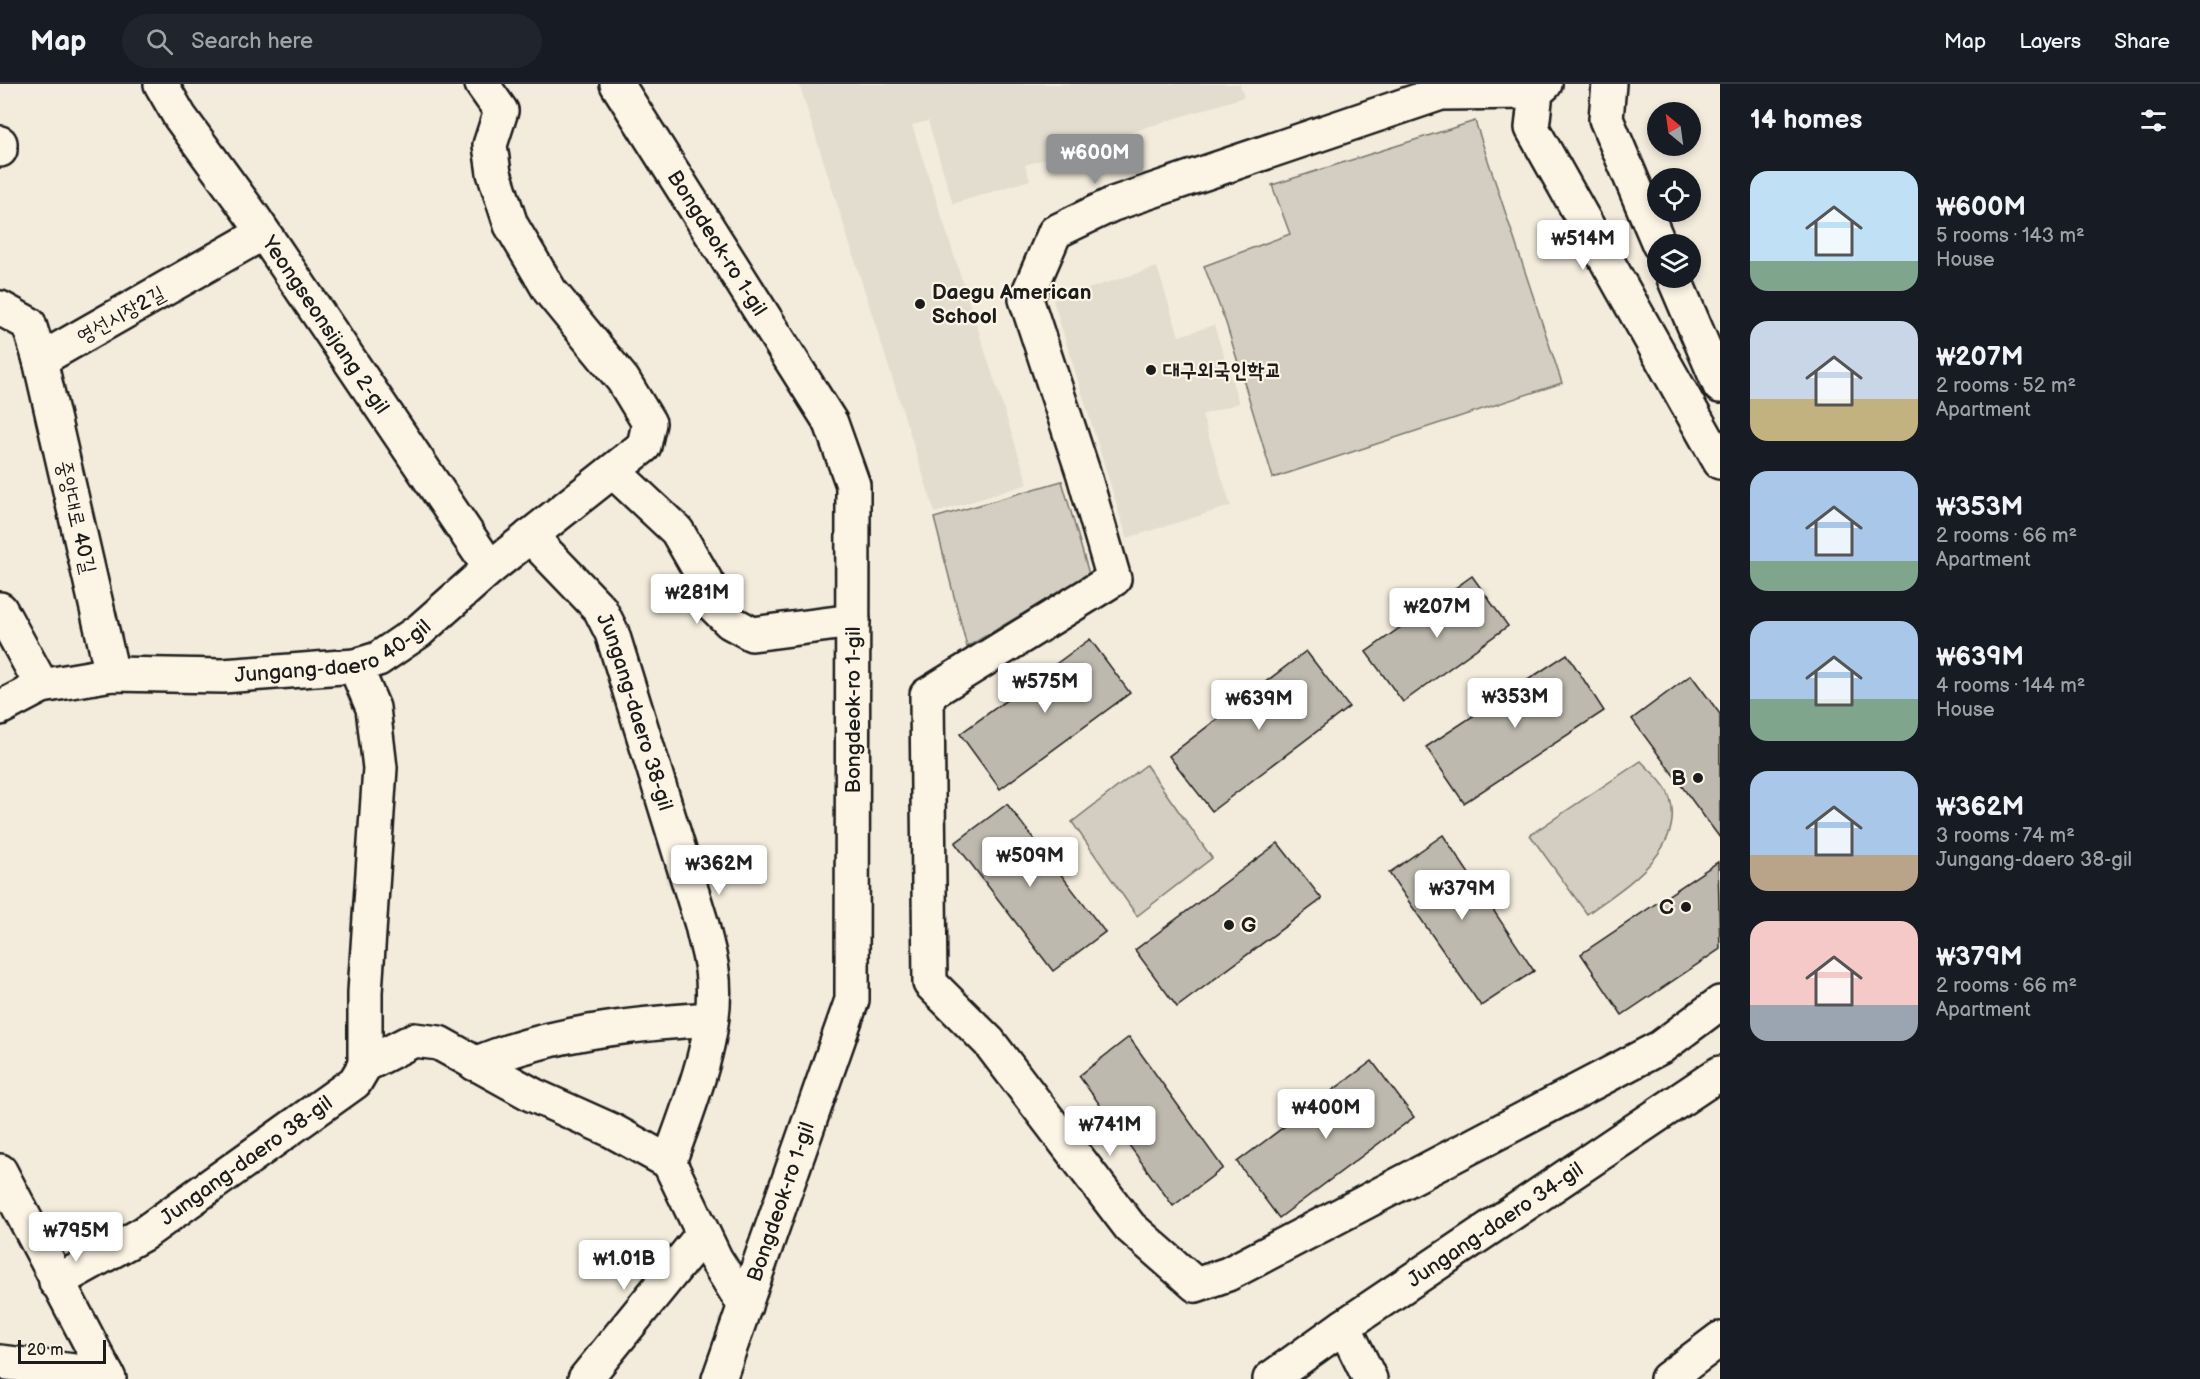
<!DOCTYPE html>
<meta charset="utf-8">
<style>
:root{--surface:#171b24;--page:#20242c;--text:#f1f3f6;--muted:#9ea1a6;--line:#363941;--accent:#919294}
body{margin:0;font-family:"Balsamiq Sans","Poor Story",sans-serif;background:var(--page);color:var(--text);height:100vh;display:flex;flex-direction:column;font-size:22px;white-space:nowrap}
*{box-sizing:border-box;margin:0}
p{font-size:20px;color:var(--muted)}
.icon{flex:none;width:33px;height:33px;fill:none;stroke:currentColor;stroke-width:2;stroke-linecap:round;stroke-linejoin:round}
.map{position:relative;flex:1;overflow:hidden}
.sheet{display:flex;flex-direction:column;background:var(--surface);width:480px}
.sheet>*{flex:none}
.needle{width:39px;rotate:331deg}
.buttons{position:absolute;left:1647px;top:18px;display:grid;gap:12px}
.buttons a{display:grid;place-items:center;width:54px;height:54px;border-radius:50%;background:var(--surface);box-shadow:0 3px 9px #0003;font-size:30px}
.scale{position:absolute;left:18px;bottom:15px;width:88px;box-sizing:border-box;padding-left:6px;border:3px solid #1c1c1c;border-top:0;font-size:16px;line-height:21px;white-space:nowrap;color:#1c1c1c;-webkit-text-stroke:4px #fcf5e5;paint-order:stroke}
.price{position:absolute;translate:-50% -51px;padding:0 14px;border-radius:6px;background:#fff;color:#222;font-size:20px;line-height:39px;filter:drop-shadow(0 2px 3px #0008)}
.price::after{content:'';position:absolute;left:50%;top:36px;width:18px;height:14px;margin-left:-9px;background:inherit;clip-path:polygon(0 0,100% 0,50% 100%)}
.price.current{background:var(--accent);color:#fff}
ul{padding:0;list-style:none}
li{display:flex;align-items:center;gap:18px;height:150px;padding:0 30px}
li span{display:grid;place-items:center;flex:none;width:168px;height:120px;border-radius:18px;color:#555}
li>.icon{margin-inline-start:auto}
span .icon{width:72px;height:72px;fill:#fffc;stroke-width:1}
li b{font-size:26px}
h2{display:flex;justify-content:space-between;align-items:center;height:72px;padding:0 30px;font-size:26px}
header{display:flex;align-items:center;gap:36px;box-sizing:border-box;height:84px;padding:0 30px;background:var(--surface);border-bottom:2px solid var(--line)}
header strong{font-size:28px}
nav{display:flex;gap:33px;margin-inline-start:auto;font-size:21px}
.search{width:420px;height:54px;background:var(--page);display:flex;align-items:center;gap:15px;box-sizing:border-box;padding:0 21px;border-radius:33px;color:var(--muted);font-size:22px}
main{display:flex;flex:1;min-height:0}
.map>svg:first-child{display:block}
.built{fill:#e3ddcf}
.green{fill:#d3cec1;stroke:#78756e;stroke-width:1.5}
.building{fill:#beb9ae;stroke:#1c1c1c;stroke-width:1.5}
.lines{fill:none;stroke-linecap:round;stroke-linejoin:round}
.minor-casing{stroke:#1c1c1c;stroke-width:38}
.major-casing{stroke:#1c1c1c;stroke-width:38}
.minor{stroke:#fcf5e5;stroke-width:33}
.major{stroke:#fcf5e5;stroke-width:33}
.poi-dot{fill:#1c1c1c;stroke:#fcf5e5;stroke-width:2}
.labels{text-anchor:middle;dominant-baseline:central;stroke-width:4.5;stroke-linejoin:round;paint-order:stroke}
.street-label{font-size:21px;fill:#1c1c1c;stroke:#fcf5e5}
.poi-label{font-size:21px;font-weight:bold;fill:#1c1c1c;stroke:#fcf5e5;text-anchor:start}
</style>
<header>
<strong>Map</strong>
<div class="search"><svg class="icon" aria-label="search" viewBox="0 0 24 24"><circle cx="10" cy="10" r="6"/><path d="M15 15l6 6"/></svg>Search here</div>
<nav><a>Map</a><a>Layers</a><a>Share</a></nav>
</header>
<main>
<div class="map">
<svg width="1720" height="1295" viewBox="0 0 1720 1295">
<rect width="100%" height="100%" fill="#f3ecdd"/>
<filter id="ink" filterUnits="userSpaceOnUse"><feTurbulence type="fractalNoise" baseFrequency=".0167" numOctaves="2"/><feDisplacementMap in="SourceGraphic" scale="12" xChannelSelector="R" yChannelSelector="G"/><feConvolveMatrix kernelMatrix="1 2 1 2 8 2 1 2 1" color-interpolation-filters="sRGB"/></filter>
<g filter="url(#ink)">
<!-- built -->
<path class="built" d="M799,0H1240L1244,13L1025,81L1030,96L953,120L928,37L912,41L1028,400L935,429Z
M1157,183L1179,252L1214,241L1239,319L1202,331L1231,422L1127,454L1053,216Z"/>
<!-- green -->
<path class="green" d="M1475,37L1562,299L1273,394L1226,239L1204,182L1290,150L1272,101Z
M1062,397L1089,490L967,563L934,434Z
M1641,677C1649,686 1664,698 1668,709C1690,764 1624,803 1587,830L1530,751Z
M1146,681L1212,774L1137,832L1072,738Z"/>
<!-- building -->
<path class="building" d="M1472,492L1508,542L1403,618L1366,568Z
M1090,555L1130,609L1000,705L960,650Z
M1306,567L1349,623L1212,727L1169,672Z
M1567,570L1604,627L1464,719L1426,663Z
M1691,591L1720,630V754L1632,635Z
M1007,720L1105,848L1053,887L955,759Z
M1443,751L1534,887L1481,922L1389,789Z
M1278,759L1322,815L1177,923L1135,866Z
M1718,778L1720,865L1622,931L1581,870Z
M1129,953L1223,1084L1173,1122L1079,992Z
M1372,977L1414,1033L1279,1134L1237,1078Z"/>
<g class="lines">
<defs>
<g id="minor">
<path id="s1" d="M161,0L180,33L253,133L490,484"/>
<path id="s2" d="M617,0L831,339L853,401L852,916L719,1295"/>
<path d="M1545,0L1536,8L1532,44L1720,378"/>
<path d="M1609,0L1606,35L1659,160"/>
<path d="M1536,8L1441,9L1113,120L1055,148L1026,215L1083,388L1114,495L927,611L930,899L989,958L1130,1143L1196,1201L1228,1190L1661,963L1720,919"/>
<path d="M0,59V66"/>
<path d="M1674,194L1720,302"/>
<path d="M0,224L29,240L40,276L263,149"/>
<path d="M40,276L112,590"/>
<path d="M613,387L677,447L708,501L714,522L730,538L752,550L853,537"/>
<path id="s3" d="M530,452L600,525L612,549L702,841C705,856 710,871 712,886C721,947 689,1022 669,1078L715,1174L745,1222"/>
<path d="M0,525L42,602"/>
<path d="M355,582L373,624L380,684L365,908V981"/>
<path id="s4" d="M0,624L42,602L112,590L223,592L355,582L378,575L419,547L490,484L644,362L649,339L623,296L550,207L511,141L494,89L490,61L501,27L482,0"/>
<path d="M475,980C548,949 632,940 711,935"/>
<path id="s5" d="M56,1198L143,1150L355,998L365,981L414,956L439,959L533,1011L611,1046L669,1078"/>
<path d="M1344,1242L1370,1295"/>
<path d="M0,1278L107,1291"/>
<path d="M585,1295L703,1150"/>
<path id="s6" d="M1270,1295L1344,1242L1720,989"/>
<path d="M1667,1295L1720,1255"/>
</g>
<path id="major" d="M0,1087L109,1295"/>
</defs>
<!-- minor casing -->
<use href="#minor" class="minor-casing"/>
<!-- major casing -->
<use href="#major" class="major-casing"/>
<!-- minor -->
<use href="#minor" class="minor"/>
<!-- major -->
<use href="#major" class="major"/>
</g>
</g>
<!-- markers -->
<g class="poi-dot">
<circle cx="920" cy="220" r="6"/>
<circle cx="1151" cy="286" r="6"/>
<circle cx="1698" cy="694" r="6"/>
<circle cx="1686" cy="823" r="6"/>
<circle cx="1229" cy="841" r="6"/>
</g>
<g class="labels">
<!-- street labels -->
<g class="street-label">
<text stroke="none"><textPath href="#s2" startOffset="188">Bongdeok-ro 1-gil</textPath></text>
<text transform="translate(121 231) rotate(-29)">영선시장2길</text>
<text stroke="none"><textPath href="#s1" startOffset="292">Yeongseonsijang 2-gil</textPath></text>
<text transform="translate(76 433) rotate(77)">중앙대로 40길</text>
<text stroke="none"><textPath href="#s4" startOffset="344">Jungang-daero 40-gil</textPath></text>
<text transform="translate(853 626) rotate(-90)">Bongdeok-ro 1-gil</text>
<text stroke="none"><textPath href="#s3" startOffset="210">Jungang-daero 38-gil</textPath></text>
<text stroke="none"><textPath href="#s5" startOffset="226">Jungang-daero 38-gil</textPath></text>
<text transform="translate(781 1118) rotate(-71)">Bongdeok-ro 1-gil</text>
<text stroke="none"><textPath href="#s6" startOffset="273">Jungang-daero 34-gil</textPath></text>
</g>
<!-- poi labels -->
<g class="poi-label">
<text x="932" y="208">Daegu American<tspan x="932" dy="24">School</tspan></text>
<text x="1163" y="286">대구외국인학교</text>
<text x="1686" y="694" text-anchor="end">B</text>
<text x="1674" y="823" text-anchor="end">C</text>
<text x="1241" y="841">G</text>
</g>
</g>
</svg>
<div class="buttons">
<a><svg class="needle" viewBox="-14 -14 28 28"><path d="M0-13l5 13h-10z" fill="#e53935"/><path d="M0 13l5-13h-10z" fill="#9ea1a6"/></svg></a>
<a><svg class="icon" aria-label="locate" viewBox="0 0 24 24"><circle cx="12" cy="12" r="6"/><path d="M12 2v4M12 18v4M2 12h4M18 12h4"/></svg></a>
<a><svg class="icon" aria-label="layers" viewBox="0 0 24 24"><path d="M12 4l9 5-9 5-9-5zM3 14l9 5 9-5"/></svg></a>
</div>
<div class="scale">20 m</div>
<b class="price current" style="left:1095px;top:101px">₩600M</b>
<b class="price" style="left:1583px;top:187px">₩514M</b>
<b class="price" style="left:697px;top:541px">₩281M</b>
<b class="price" style="left:1437px;top:555px">₩207M</b>
<b class="price" style="left:1045px;top:630px">₩575M</b>
<b class="price" style="left:1515px;top:645px">₩353M</b>
<b class="price" style="left:1259px;top:647px">₩639M</b>
<b class="price" style="left:1030px;top:804px">₩509M</b>
<b class="price" style="left:719px;top:812px">₩362M</b>
<b class="price" style="left:1462px;top:837px">₩379M</b>
<b class="price" style="left:1326px;top:1056px">₩400M</b>
<b class="price" style="left:1110px;top:1073px">₩741M</b>
<b class="price" style="left:76px;top:1179px">₩795M</b>
<b class="price" style="left:624px;top:1207px">₩1.01B</b>
</div>
<section class="sheet">
<h2>14 homes<svg class="icon" aria-label="filters" viewBox="0 0 24 24"><path d="M4 7h16M4 17h16"/><circle cx="9" cy="7" r="2"/><circle cx="15" cy="17" r="2"/></svg></h2>
<ul>
<li><span style="background:linear-gradient(#bfe0f5 75%,#7fa58c 0)"><svg class="icon" aria-label="home" viewBox="0 0 24 24"><path d="M3 11l9-7 9 7M6 9v11h12V9"/></svg></span><div><b>₩600M</b><p>5 rooms · 143 m²</p><p>House</p></div></li>
<li><span style="background:linear-gradient(#c9d6e8 65%,#c2b280 0)"><svg class="icon" aria-label="home" viewBox="0 0 24 24"><path d="M3 11l9-7 9 7M6 9v11h12V9"/></svg></span><div><b>₩207M</b><p>2 rooms · 52 m²</p><p>Apartment</p></div></li>
<li><span style="background:linear-gradient(#a9c7e8 75%,#7fa58c 0)"><svg class="icon" aria-label="home" viewBox="0 0 24 24"><path d="M3 11l9-7 9 7M6 9v11h12V9"/></svg></span><div><b>₩353M</b><p>2 rooms · 66 m²</p><p>Apartment</p></div></li>
<li><span style="background:linear-gradient(#a9c7e8 65%,#7fa58c 0)"><svg class="icon" aria-label="home" viewBox="0 0 24 24"><path d="M3 11l9-7 9 7M6 9v11h12V9"/></svg></span><div><b>₩639M</b><p>4 rooms · 144 m²</p><p>House</p></div></li>
<li><span style="background:linear-gradient(#a9c7e8 70%,#b9a48a 0)"><svg class="icon" aria-label="home" viewBox="0 0 24 24"><path d="M3 11l9-7 9 7M6 9v11h12V9"/></svg></span><div><b>₩362M</b><p>3 rooms · 74 m²</p><p>Jungang-daero 38-gil</p></div></li>
<li><span style="background:linear-gradient(#f6c9c9 70%,#9aa5b1 0)"><svg class="icon" aria-label="home" viewBox="0 0 24 24"><path d="M3 11l9-7 9 7M6 9v11h12V9"/></svg></span><div><b>₩379M</b><p>2 rooms · 66 m²</p><p>Apartment</p></div></li>
</ul>
</section>
</main>
